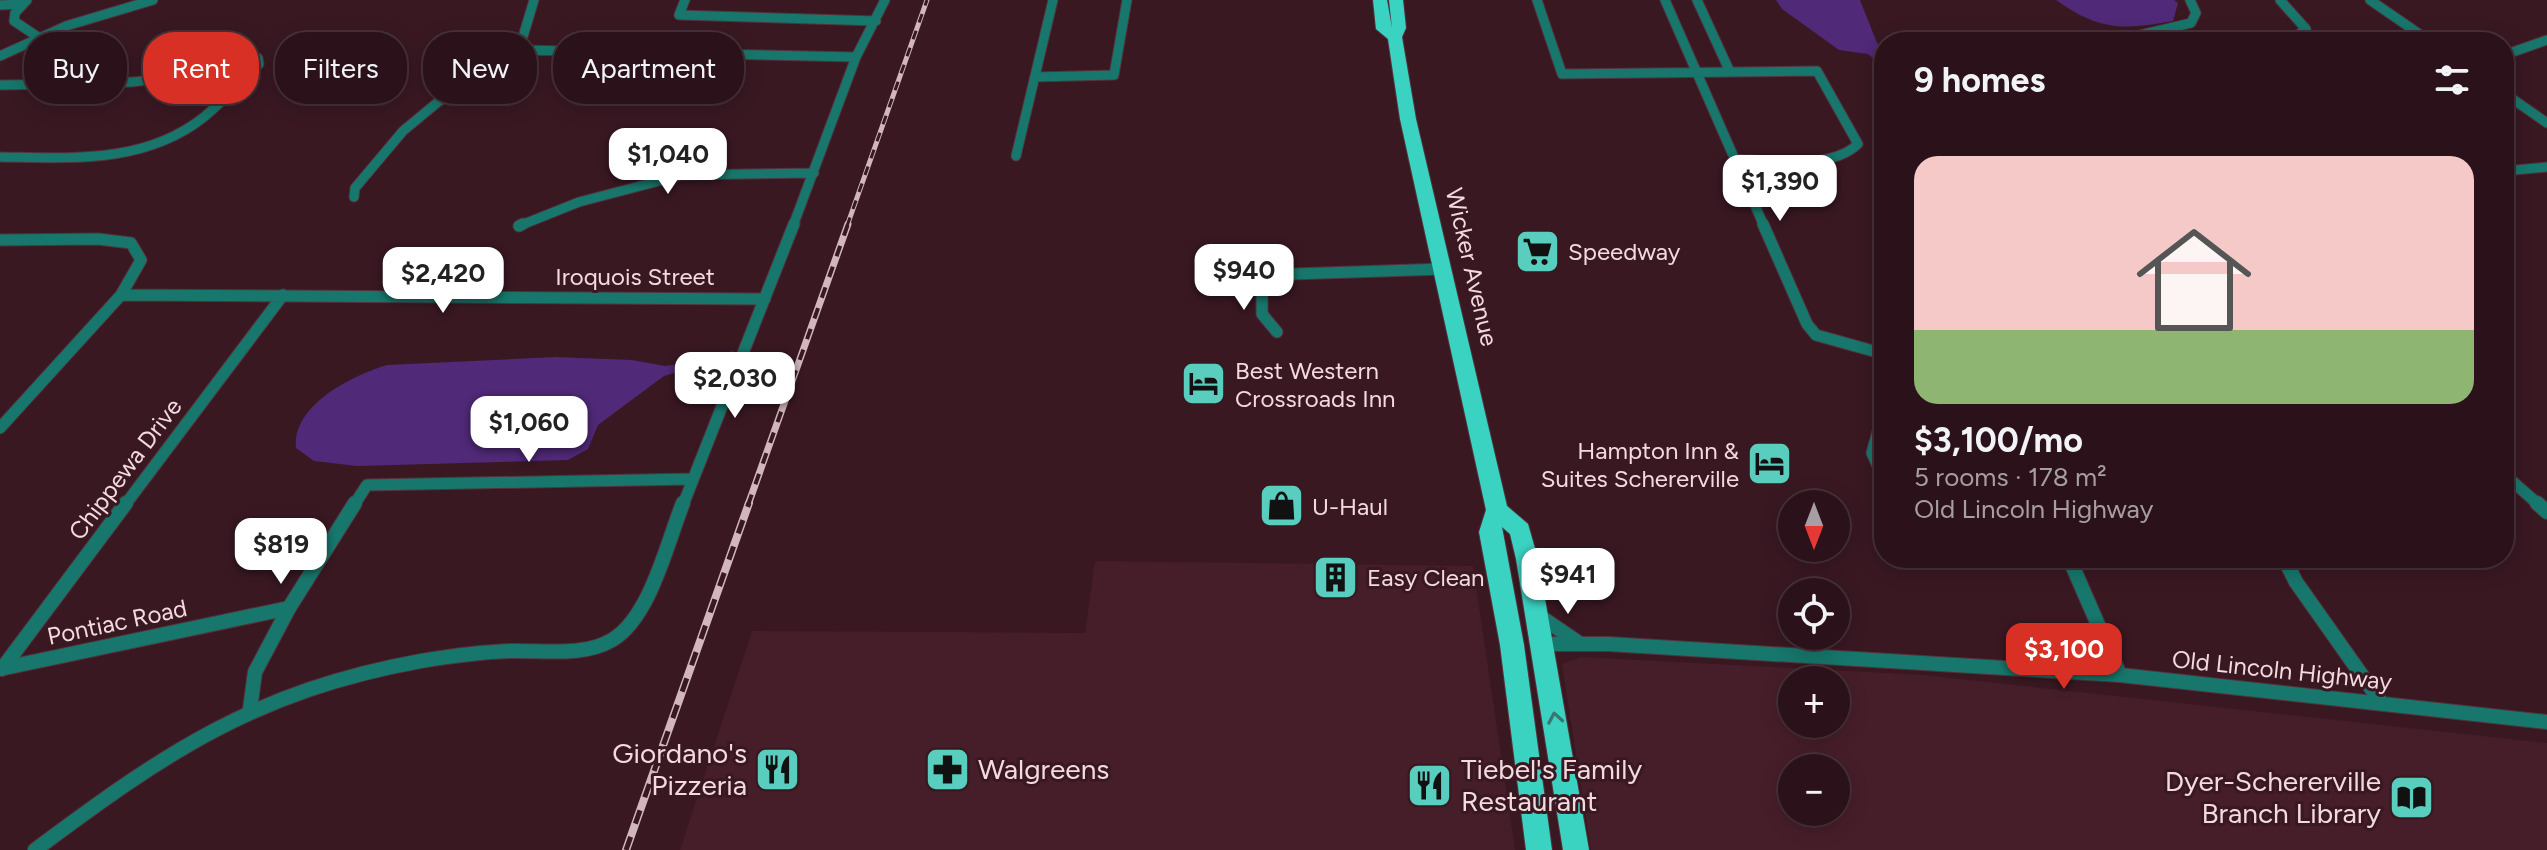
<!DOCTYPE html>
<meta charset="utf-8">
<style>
:root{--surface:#2b121a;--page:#331b23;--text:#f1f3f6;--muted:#a69ea2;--line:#473239;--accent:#d93025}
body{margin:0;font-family:Figtree,sans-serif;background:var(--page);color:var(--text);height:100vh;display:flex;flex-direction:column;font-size:30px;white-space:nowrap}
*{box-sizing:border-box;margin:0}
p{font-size:26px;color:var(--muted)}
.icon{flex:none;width:44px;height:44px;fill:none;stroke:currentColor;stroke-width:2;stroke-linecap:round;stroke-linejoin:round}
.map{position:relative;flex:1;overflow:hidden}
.drawer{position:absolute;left:1874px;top:32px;width:640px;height:536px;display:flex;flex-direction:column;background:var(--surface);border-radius:32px;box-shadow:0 4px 20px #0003,0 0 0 2px var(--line)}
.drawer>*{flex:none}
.hud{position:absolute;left:24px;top:32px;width:760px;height:72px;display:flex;gap:16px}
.needle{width:52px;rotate:180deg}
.tools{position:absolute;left:1778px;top:490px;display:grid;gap:16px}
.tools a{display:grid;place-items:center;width:72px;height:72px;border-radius:50%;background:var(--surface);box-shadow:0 4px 20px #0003,0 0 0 2px var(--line);font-size:40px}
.price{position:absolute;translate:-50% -68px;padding:0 18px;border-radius:16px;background:#fff;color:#222;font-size:26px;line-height:52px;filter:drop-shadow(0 2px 4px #0008)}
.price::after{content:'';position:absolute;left:50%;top:48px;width:24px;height:18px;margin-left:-12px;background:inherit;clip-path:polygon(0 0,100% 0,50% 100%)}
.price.active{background:var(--accent);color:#fff}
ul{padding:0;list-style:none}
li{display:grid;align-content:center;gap:16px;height:424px;padding:0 40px}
li span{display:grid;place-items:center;height:248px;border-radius:24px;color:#555}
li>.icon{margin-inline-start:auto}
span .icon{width:144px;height:144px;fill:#fffc;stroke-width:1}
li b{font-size:34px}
h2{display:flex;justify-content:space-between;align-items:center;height:96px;padding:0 40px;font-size:34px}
.pill{padding:0 28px;border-radius:32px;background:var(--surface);box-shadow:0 4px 20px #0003,0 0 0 2px var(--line);font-size:28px;line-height:72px}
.pill.active{background:var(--accent);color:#fff}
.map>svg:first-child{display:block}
.built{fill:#461e2a;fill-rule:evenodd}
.water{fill:#502978}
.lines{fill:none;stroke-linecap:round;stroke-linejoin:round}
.minor-far2-casing{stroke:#53333c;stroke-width:11}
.minor-far1-casing{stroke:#53333c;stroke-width:13}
.minor-casing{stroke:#53333c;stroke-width:16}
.trunk-casing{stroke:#53333c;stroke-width:2}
.minor-far2{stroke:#17776c;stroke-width:9}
.minor-far1{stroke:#17776c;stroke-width:11}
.minor{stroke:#17776c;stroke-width:14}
.trunk{fill:#3ad2c0;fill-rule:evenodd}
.rail-far2-casing{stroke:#d1b7bd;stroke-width:5}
.rail-far1-casing{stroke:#d1b7bd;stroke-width:7}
.rail-casing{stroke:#d1b7bd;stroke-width:8}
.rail-far2{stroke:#391822;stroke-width:3;stroke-dasharray:9;stroke-linecap:butt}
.rail-far1{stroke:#391822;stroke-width:4;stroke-dasharray:11;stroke-linecap:butt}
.rail{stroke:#391822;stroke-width:5;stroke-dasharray:14;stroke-linecap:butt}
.oneway{stroke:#3a7571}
.labels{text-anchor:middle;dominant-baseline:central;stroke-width:6;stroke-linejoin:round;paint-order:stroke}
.poi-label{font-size:24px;fill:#f2dadf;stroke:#391822;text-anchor:start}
.street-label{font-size:24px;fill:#f2dadf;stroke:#391822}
.near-poi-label{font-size:28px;fill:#f2dadf;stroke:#391822;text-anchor:end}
</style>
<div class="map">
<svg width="2547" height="850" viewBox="0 0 2547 850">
<rect width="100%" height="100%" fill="#391822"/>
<!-- built -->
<path class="built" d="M1095,561L1473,566L1515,850H680L752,631L1085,633Z
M1582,657L1923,675L2547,743V850H1591L1562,664ZM1792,680H1836V724H1792ZM1792,768H1836V812H1792Z"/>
<!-- water -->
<path class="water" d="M1776,0H1860L1877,43L1884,49V67L1868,54L1839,50L1782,9Z
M2056,0H2174L2178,3L2173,21C2122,30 2100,31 2056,0Z
M735,350L724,359L664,376L598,425L588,449L568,460L357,466L314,461L296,448C292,405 353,375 387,365L555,357L632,360L665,366L702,361Z"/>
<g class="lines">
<defs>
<path id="minor-far2" d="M27,0L15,13L14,21L38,37
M685,0L679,15L876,21
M1537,0L1562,74L1817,71L1858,144C1830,171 1770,160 1734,159
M1665,0L1764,226
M1697,0L1730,72
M2280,0L2306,29L2288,42
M2370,0L2431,42
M0,5L22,4
M2110,42L2191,23L2196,13L2190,0
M519,50L534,0
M2504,55L2547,40
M0,56L66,26L153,0
M211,70L258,58L259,64L235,88
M1035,77L1114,75L1127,0
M0,85C44,84 88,84 132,82C167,80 203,63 236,79C230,95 217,106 204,117C145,164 71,158 0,157
M2504,93L2547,123
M1016,156L1053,0
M2504,171L2547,167
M354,197L355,188L403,131L438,102L519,50L856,57
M519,226L579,202L682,175L814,173
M793,226L856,57L885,0"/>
<path id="minor-far1" d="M1763,224L1807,324L1816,335L1884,354
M519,226L523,224
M0,240L98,239L131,243L141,260L121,295L0,428
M121,295L765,299
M1277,332L1262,314V275L1444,269
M1884,410L1872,453L1884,479
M2504,474L2539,505
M125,505L283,295
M354,505L367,485L691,479
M683,505L794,224"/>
<path id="minor" d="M2537,503L2547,512
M2069,558L2120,675
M2284,558L2296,582L2380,701
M1538,615L1579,643
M1542,644H1608L2120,675L2547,722
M0,669L289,608
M2,669L126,503
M250,709L255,672L289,608L355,503
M35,850C166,752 256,691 421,661C451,656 481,652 511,651C543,650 584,657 612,640C650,618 667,543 683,503"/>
<path id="trunk" d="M1373,0H1387L1392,28L1389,0H1403L1406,28L1402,37L1416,119L1507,506L1528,524L1538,559L1589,850H1563L1516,559L1510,534L1502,527L1524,645L1552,850H1526L1500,645L1479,532L1486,510L1400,119L1388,39L1376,29Z"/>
</defs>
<!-- minor-far2 casing -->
<use href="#minor-far2" class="minor-far2-casing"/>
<!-- minor-far1 casing -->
<use href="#minor-far1" class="minor-far1-casing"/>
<!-- minor casing -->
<use href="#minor" class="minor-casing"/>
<!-- trunk casing -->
<use href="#trunk" class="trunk-casing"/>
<!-- minor-far2 -->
<use href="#minor-far2" class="minor-far2"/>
<!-- minor-far1 -->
<use href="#minor-far1" class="minor-far1"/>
<!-- minor -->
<use href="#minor" class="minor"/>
<!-- trunk -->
<use href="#trunk" class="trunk"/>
<defs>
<path id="rail-far2" d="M847,226L927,0"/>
<path id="rail-far1" d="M748,505L848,224"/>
<path id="rail" d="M626,850L749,503"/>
</defs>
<!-- rail-far2 casing -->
<use href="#rail-far2" class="rail-far2-casing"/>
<!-- rail-far1 casing -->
<use href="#rail-far1" class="rail-far1-casing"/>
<!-- rail casing -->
<use href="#rail" class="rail-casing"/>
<!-- rail-far2 -->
<use href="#rail-far2" class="rail-far2"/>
<!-- rail-far1 -->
<use href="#rail-far1" class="rail-far1"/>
<!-- rail -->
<use href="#rail" class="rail"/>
</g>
<!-- one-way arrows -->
<defs><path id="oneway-chevron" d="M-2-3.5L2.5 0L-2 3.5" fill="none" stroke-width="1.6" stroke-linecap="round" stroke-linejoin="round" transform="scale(2)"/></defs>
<use class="oneway" href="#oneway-chevron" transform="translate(1555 718) rotate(-100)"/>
<!-- icons -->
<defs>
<symbol id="supermarket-square" viewBox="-11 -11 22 22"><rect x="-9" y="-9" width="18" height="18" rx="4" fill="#59cebe" stroke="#391822"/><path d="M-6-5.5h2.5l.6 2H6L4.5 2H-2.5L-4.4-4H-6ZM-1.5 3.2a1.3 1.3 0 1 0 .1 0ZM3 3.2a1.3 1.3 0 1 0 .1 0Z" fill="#111"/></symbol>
<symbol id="hotel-square" viewBox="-11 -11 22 22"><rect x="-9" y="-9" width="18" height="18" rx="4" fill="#59cebe" stroke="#391822"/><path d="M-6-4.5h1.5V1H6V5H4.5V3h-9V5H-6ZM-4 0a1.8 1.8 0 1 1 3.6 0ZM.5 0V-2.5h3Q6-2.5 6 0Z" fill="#111"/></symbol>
<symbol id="shop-square" viewBox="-11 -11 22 22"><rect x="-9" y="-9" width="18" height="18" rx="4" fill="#59cebe" stroke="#391822"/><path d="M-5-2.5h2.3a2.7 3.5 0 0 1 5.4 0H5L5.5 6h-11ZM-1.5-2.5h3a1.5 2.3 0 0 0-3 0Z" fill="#111"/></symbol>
<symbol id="building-square" viewBox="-11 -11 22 22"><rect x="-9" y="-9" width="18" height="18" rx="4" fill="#59cebe" stroke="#391822"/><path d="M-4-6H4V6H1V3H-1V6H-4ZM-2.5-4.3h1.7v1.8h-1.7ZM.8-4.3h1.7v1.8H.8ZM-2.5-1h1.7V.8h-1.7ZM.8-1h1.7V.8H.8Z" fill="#111"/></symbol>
<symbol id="restaurant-square" viewBox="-11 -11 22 22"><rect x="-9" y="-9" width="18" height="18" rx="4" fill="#59cebe" stroke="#391822"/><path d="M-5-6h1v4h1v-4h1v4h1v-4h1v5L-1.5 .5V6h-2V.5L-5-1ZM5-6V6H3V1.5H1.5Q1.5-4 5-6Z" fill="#111"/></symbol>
<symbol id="pharmacy-square" viewBox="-11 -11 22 22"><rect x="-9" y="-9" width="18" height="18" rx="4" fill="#59cebe" stroke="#391822"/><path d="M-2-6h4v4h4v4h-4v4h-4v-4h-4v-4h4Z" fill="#111"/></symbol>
<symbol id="library-square" viewBox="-11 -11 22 22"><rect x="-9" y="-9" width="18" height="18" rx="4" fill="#59cebe" stroke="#391822"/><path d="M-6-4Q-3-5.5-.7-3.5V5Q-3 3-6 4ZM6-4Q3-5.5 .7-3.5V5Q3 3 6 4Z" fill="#111"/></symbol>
</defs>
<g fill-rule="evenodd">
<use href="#supermarket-square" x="1512" y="226" width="51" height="51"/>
<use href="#hotel-square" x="1178" y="358" width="51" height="51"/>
<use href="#hotel-square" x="1744" y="438" width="51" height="51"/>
<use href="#shop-square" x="1256" y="480" width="51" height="51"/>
<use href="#building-square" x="1310" y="552" width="51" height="51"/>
<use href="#restaurant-square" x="752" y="744" width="51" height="51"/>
<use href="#pharmacy-square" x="922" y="744" width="51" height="51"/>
<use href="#restaurant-square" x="1404" y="760" width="51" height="51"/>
<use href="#library-square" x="2386" y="772" width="51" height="51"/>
</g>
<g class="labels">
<!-- poi labels -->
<g class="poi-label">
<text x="1568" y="251">Speedway</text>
<text x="1235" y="370">Best Western<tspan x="1235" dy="28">Crossroads Inn</tspan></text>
<text x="1739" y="450" text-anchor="end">Hampton Inn &amp;<tspan x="1739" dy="28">Suites Schererville</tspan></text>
<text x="1312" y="506">U-Haul</text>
<text x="1367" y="577">Easy Clean</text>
</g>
<!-- street labels -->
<g class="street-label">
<text transform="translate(1472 267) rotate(77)">Wicker Avenue</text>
<text x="635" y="276">Iroquois Street</text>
<text transform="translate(125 469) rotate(-53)">Chippewa Drive</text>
<text transform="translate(117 622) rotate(-12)">Pontiac Road</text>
<text transform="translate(2282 670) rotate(6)">Old Lincoln Highway</text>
</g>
<!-- near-poi labels -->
<g class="near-poi-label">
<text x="747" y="753">Giordano's<tspan x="747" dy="32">Pizzeria</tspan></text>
<text x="978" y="769" text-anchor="start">Walgreens</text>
<text x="1461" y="769" text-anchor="start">Tiebel's Family<tspan x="1461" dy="32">Restaurant</tspan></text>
<text x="2381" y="781">Dyer-Schererville<tspan x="2381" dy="32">Branch Library</tspan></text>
</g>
</g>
</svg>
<div class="tools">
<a><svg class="needle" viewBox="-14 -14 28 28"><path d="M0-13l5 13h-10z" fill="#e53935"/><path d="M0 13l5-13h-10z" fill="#a69ea2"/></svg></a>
<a><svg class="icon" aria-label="locate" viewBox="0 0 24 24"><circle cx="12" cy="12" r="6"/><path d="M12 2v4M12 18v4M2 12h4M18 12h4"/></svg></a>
<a>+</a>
<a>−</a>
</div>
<b class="price" style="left:668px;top:196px">$1,040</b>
<b class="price" style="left:1780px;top:223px">$1,390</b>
<b class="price" style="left:1244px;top:312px">$940</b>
<b class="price" style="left:443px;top:315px">$2,420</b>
<b class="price" style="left:735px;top:420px">$2,030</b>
<b class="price" style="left:529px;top:464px">$1,060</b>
<b class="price" style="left:281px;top:586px">$819</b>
<b class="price" style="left:1568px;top:616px">$941</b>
<b class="price active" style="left:2064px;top:691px">$3,100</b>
<div class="hud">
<a class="pill">Buy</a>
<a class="pill active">Rent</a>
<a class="pill">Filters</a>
<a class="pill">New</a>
<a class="pill">Apartment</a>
</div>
<section class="drawer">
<h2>9 homes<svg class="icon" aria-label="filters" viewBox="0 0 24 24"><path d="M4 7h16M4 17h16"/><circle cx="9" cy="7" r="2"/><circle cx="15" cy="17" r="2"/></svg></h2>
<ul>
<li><span style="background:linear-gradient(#f6c9c9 70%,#8fb573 0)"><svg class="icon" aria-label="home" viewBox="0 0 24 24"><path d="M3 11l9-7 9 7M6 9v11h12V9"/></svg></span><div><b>$3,100/mo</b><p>5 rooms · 178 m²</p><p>Old Lincoln Highway</p></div></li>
</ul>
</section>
</div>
